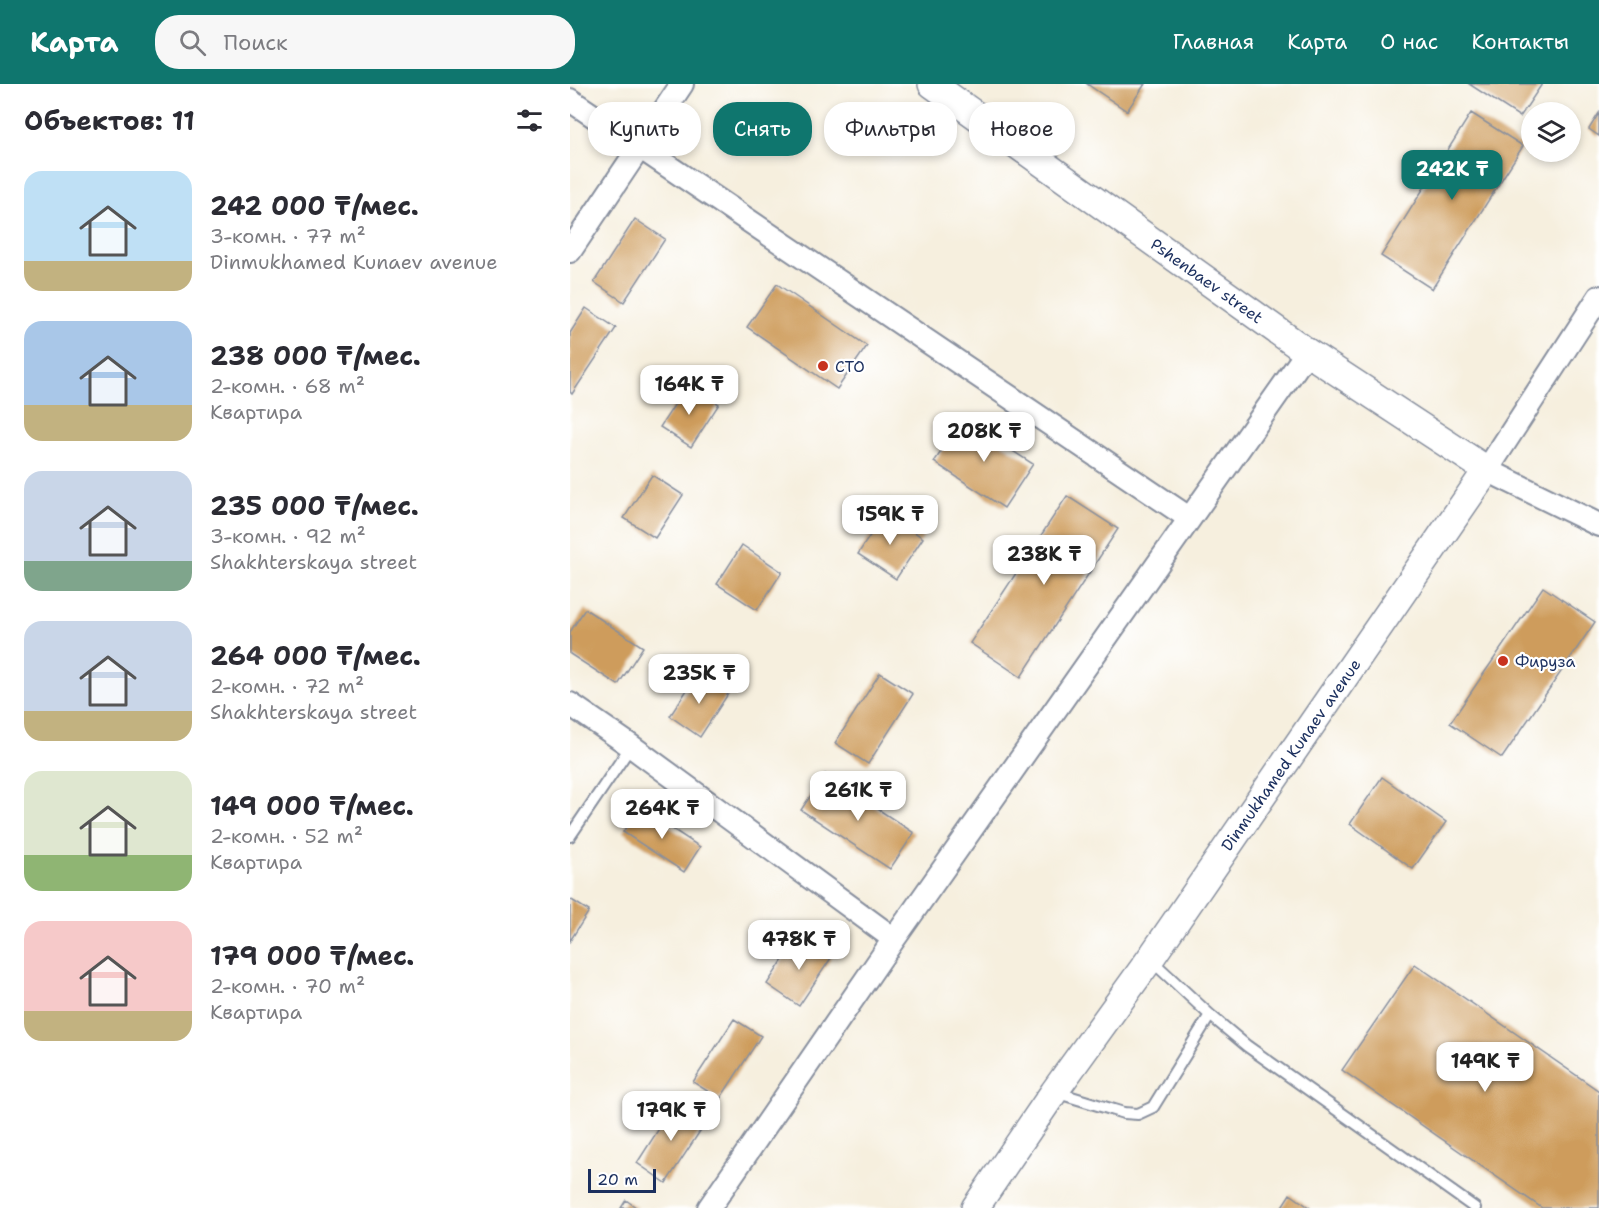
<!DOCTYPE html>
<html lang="ru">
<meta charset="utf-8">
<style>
:root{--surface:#fff;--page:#f7f7f7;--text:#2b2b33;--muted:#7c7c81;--accent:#0f766e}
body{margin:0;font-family:"Shantell Sans",sans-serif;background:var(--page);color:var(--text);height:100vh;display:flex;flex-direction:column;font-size:22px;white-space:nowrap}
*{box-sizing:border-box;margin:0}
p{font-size:20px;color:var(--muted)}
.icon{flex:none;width:33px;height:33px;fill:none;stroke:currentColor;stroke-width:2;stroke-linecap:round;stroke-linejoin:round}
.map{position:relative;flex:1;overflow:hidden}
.panel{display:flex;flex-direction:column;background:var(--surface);width:570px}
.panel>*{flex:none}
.banner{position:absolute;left:18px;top:18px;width:570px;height:54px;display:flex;gap:12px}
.controls{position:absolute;left:951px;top:18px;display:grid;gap:12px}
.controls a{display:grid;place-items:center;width:60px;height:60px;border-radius:50%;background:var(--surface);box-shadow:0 3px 9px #0003;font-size:30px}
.scale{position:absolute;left:18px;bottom:15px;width:68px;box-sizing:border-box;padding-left:6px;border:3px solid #1b2f5e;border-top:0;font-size:16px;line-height:21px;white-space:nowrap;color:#1b2f5e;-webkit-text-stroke:4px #fff;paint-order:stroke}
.price{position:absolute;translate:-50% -51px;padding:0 14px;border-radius:12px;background:#fff;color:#222;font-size:20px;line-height:39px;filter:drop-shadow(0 2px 3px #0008)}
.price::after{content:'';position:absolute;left:50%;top:36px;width:18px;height:14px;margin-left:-9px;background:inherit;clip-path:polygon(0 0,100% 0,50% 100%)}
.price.on{background:var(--accent);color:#fff}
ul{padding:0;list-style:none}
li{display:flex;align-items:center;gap:18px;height:150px;padding:0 24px}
li span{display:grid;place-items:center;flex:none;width:168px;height:120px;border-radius:18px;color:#555}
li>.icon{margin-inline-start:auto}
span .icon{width:72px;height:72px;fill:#fffc;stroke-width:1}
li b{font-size:26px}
h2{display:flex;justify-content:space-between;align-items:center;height:72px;padding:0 24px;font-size:26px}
.pill{padding:0 21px;border-radius:24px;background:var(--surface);box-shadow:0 3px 9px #0003;font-size:21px;line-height:54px}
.pill.on{background:var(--accent);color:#fff}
header{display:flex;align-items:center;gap:36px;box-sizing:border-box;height:84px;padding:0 30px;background:var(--accent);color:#fff}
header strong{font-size:28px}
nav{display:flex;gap:33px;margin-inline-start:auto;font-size:21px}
.search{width:420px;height:54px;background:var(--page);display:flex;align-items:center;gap:15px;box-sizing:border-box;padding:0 21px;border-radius:24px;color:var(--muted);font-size:22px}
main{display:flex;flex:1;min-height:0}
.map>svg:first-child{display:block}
.building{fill:#ce9c5c}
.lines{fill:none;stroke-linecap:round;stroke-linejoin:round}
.service-casing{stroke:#888f9e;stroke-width:14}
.minor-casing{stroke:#888f9e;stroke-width:26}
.tertiary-casing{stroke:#888f9e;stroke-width:30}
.service{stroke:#fff;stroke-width:10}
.minor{stroke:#fff;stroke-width:22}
.tertiary{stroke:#fff;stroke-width:27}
.poi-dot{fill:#c8321e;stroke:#fff;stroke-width:2}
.labels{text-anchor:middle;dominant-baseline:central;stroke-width:4.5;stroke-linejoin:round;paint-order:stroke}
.street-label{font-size:16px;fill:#1b2f5e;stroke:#fff}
.poi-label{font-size:16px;fill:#1b2f5e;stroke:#fff;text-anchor:start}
</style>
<header>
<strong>Карта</strong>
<div class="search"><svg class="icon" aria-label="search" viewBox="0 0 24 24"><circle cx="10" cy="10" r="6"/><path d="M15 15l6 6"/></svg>Поиск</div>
<nav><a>Главная</a><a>Карта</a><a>О нас</a><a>Контакты</a></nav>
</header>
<main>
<section class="panel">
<h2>Объектов: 11<svg class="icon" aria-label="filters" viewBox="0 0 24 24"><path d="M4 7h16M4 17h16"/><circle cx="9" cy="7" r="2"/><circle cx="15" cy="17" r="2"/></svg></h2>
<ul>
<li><span style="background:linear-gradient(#bfe0f5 75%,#c2b280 0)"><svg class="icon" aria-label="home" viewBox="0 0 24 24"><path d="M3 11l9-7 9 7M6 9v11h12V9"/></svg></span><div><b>242 000 ₸/мес.</b><p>3-комн. · 77 m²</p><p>Dinmukhamed Kunaev avenue</p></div></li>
<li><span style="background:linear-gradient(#a9c7e8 70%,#c2b280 0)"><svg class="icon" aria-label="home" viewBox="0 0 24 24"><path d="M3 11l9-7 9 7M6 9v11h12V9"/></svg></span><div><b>238 000 ₸/мес.</b><p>2-комн. · 68 m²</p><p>Квартира</p></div></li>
<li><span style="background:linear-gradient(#c9d6e8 75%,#7fa58c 0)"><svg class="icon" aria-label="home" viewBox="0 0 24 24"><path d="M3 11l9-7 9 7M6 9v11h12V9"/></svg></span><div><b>235 000 ₸/мес.</b><p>3-комн. · 92 m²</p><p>Shakhterskaya street</p></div></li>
<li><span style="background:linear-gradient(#c9d6e8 75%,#c2b280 0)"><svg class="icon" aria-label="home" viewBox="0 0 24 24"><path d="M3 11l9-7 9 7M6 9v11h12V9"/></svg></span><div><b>264 000 ₸/мес.</b><p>2-комн. · 72 m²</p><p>Shakhterskaya street</p></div></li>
<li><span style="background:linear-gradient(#dfe7d0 70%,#8fb573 0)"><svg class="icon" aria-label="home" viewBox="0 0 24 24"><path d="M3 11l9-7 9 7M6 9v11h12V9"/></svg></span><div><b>149 000 ₸/мес.</b><p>2-комн. · 52 m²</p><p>Квартира</p></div></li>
<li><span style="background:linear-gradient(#f6c9c9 75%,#c2b280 0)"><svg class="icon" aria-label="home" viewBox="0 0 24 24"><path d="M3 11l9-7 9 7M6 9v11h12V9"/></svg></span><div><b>179 000 ₸/мес.</b><p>2-комн. · 70 m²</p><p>Квартира</p></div></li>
</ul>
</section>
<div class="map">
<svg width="1029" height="1124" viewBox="0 0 1029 1124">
<rect width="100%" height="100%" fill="#fff"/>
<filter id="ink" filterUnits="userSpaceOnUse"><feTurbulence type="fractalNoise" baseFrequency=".0167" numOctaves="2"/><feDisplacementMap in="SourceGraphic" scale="12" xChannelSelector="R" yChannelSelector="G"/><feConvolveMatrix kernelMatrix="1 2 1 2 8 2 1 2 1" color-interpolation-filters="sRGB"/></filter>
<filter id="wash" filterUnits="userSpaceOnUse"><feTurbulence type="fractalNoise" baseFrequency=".008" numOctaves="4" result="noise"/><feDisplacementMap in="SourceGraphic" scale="24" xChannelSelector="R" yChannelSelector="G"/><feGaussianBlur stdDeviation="1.35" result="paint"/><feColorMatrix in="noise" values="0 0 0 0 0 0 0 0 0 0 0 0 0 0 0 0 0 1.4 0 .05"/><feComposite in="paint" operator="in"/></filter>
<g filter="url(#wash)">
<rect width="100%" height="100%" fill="#f6efde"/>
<g id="blocks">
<!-- building -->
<path class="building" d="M517,0H575L557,27Z
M899,0H972L950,33Z
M901,29L953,62L862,205L811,172Z
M1029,29V52L1019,45Z
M65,135L95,155L54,218L24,198Z
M207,200L297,262L267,305L177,243Z
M16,224L46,244L2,310L0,308V249Z
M118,300L149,320L121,363L90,343Z
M393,335L463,380L434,424L364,378Z
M82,391L113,411L85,454L54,434Z
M497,412L548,445L451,593L400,559Z
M315,428L353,454L326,495L288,470Z
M172,461L212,488L187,526L147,500Z
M973,503L1025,538L932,674L880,639Z
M15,525L73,563L48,601L0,570V548Z
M128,589L158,610L130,653L100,632Z
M310,589L343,610L298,680L265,659Z
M255,690L344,749L320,785L231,726Z
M812,693L876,738L843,785L780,740Z
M69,723L130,763L114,788L53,748Z
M0,815L19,827L0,857Z
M228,853L261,874L229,922L197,900Z
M845,880L1029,1007V1124H972L772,986Z
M164,935L191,952L150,1015L123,998Z
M106,1018L136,1038L96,1099L67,1079Z
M720,1110L740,1124H711Z
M56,1116L67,1124H51Z"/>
</g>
</g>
<g filter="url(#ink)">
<use href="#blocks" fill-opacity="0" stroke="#888f9e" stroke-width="1.5"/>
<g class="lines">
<defs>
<path id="service" d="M0,752L61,662
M580,875L640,931L677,962L905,1124
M485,1008L554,1029L568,1030L583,1023L640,931"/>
<path id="minor" d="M0,16L619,434
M0,167L112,0
M1029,213L917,386L1029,441
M0,620L61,662L324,855
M139,1124L324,855L737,268"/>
<g id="tertiary">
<path id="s1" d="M362,0L737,268L917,386L580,875L484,1008L405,1124"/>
</g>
</defs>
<!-- service casing -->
<use href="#service" class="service-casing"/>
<!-- minor casing -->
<use href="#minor" class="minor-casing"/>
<!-- tertiary casing -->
<use href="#tertiary" class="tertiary-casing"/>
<!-- service -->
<use href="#service" class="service"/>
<!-- minor -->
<use href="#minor" class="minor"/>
<!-- tertiary -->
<use href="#tertiary" class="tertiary"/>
</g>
</g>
<!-- markers -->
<g class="poi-dot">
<circle cx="253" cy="282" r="6"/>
<circle cx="933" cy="577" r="6"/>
</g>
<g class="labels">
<!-- street labels -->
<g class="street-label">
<text stroke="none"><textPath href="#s1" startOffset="338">Pshenbaev street</textPath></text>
<text transform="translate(721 671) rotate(-55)">Dinmukhamed Kunaev avenue</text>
</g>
<!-- poi labels -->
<g class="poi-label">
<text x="265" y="282">СТО</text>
<text x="945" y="577">Фируза</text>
</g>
</g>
</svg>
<div class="controls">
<a><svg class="icon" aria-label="layers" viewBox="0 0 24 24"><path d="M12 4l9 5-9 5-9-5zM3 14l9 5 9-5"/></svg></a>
</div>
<div class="scale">20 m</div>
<b class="price on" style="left:882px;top:117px">242K ₸</b>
<b class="price" style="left:119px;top:332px">164K ₸</b>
<b class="price" style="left:414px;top:379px">208K ₸</b>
<b class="price" style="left:320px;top:462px">159K ₸</b>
<b class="price" style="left:474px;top:502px">238K ₸</b>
<b class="price" style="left:129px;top:621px">235K ₸</b>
<b class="price" style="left:288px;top:738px">261K ₸</b>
<b class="price" style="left:92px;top:756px">264K ₸</b>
<b class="price" style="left:229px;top:887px">478K ₸</b>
<b class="price" style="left:915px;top:1009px">149K ₸</b>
<b class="price" style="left:101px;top:1058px">179K ₸</b>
<div class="banner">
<a class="pill">Купить</a>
<a class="pill on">Снять</a>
<a class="pill">Фильтры</a>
<a class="pill">Новое</a>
</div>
</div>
</main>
